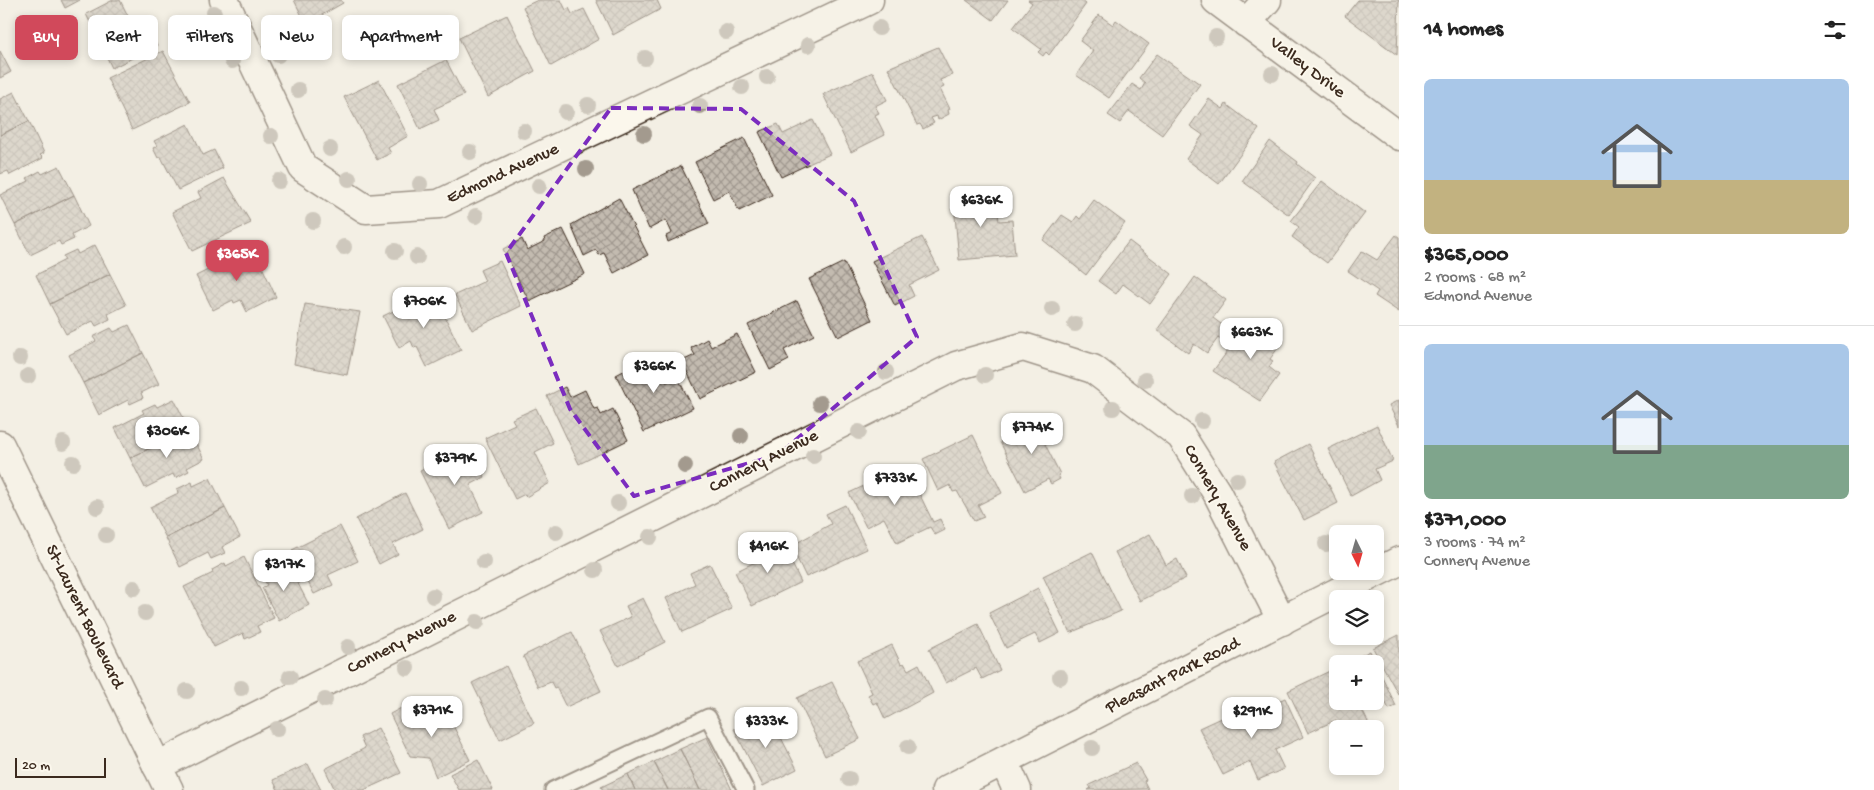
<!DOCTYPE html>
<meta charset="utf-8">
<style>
:root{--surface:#fff;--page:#f2f2f2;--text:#222;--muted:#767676;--line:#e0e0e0;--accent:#d1495b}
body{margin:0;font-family:"Gochi Hand",sans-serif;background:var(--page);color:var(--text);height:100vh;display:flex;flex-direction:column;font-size:19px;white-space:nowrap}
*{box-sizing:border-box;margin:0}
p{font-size:16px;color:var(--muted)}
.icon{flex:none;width:28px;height:28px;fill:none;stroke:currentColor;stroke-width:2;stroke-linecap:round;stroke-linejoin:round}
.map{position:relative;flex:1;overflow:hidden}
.panel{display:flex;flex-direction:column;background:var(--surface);width:475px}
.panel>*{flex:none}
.top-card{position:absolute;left:15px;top:15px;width:475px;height:45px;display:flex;gap:10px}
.needle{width:32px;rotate:175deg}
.controls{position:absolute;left:1329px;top:525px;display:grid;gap:10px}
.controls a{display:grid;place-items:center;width:55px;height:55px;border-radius:8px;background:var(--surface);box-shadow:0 2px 8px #0003;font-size:25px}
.scale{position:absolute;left:15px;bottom:12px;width:91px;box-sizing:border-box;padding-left:5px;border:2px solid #3b2a1e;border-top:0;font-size:14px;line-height:18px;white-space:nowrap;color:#3b2a1e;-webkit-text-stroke:4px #fbf7ec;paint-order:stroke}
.price{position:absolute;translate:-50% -42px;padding:0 11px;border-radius:10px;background:#fff;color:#222;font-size:16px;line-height:32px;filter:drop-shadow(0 1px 2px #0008)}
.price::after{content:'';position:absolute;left:50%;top:30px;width:15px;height:11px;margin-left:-8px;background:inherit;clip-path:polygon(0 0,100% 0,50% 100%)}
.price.active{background:var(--accent);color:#fff}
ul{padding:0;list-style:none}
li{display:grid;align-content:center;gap:10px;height:265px;padding:0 25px}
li+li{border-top:1px solid var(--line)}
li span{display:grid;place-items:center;height:155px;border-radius:8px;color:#555}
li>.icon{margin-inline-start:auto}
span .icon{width:90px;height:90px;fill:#fffc;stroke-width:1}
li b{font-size:21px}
h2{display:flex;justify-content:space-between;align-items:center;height:60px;padding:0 25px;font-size:21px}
.tag{padding:0 18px;border-radius:8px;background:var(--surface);box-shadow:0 2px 8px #0003;font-size:18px;line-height:45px}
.tag.active{background:var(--accent);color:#fff}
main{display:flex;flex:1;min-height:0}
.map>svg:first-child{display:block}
.building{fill:url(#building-cross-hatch);stroke:#3b2a1e}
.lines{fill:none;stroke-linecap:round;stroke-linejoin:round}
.lane-casing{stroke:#3b2a1e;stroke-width:19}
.street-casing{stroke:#3b2a1e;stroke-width:31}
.secondary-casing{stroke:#3b2a1e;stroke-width:31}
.lane{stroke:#fbf7ec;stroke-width:15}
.street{stroke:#fbf7ec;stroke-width:28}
.secondary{stroke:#fbf7ec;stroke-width:28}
.tree{fill:#a39a8e}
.marked{fill:none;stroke:#7b2cbf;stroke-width:4;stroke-dasharray:10 6;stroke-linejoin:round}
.labels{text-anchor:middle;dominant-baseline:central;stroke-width:4;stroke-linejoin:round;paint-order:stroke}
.street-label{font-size:18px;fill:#3b2a1e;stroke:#fbf7ec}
</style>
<main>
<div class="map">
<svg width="1399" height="790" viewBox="0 0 1399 790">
<defs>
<pattern id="building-cross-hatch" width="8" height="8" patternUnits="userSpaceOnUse" patternTransform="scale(1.25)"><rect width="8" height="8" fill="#c3bbb0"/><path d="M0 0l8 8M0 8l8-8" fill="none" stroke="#a0988f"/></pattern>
</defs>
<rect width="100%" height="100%" fill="#f3efe4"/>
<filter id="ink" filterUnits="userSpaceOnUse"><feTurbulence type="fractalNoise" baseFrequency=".02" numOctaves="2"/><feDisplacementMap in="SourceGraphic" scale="10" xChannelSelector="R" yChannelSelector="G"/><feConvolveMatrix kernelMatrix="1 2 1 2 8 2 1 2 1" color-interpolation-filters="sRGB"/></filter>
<g filter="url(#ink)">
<!-- building -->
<path class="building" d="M61,0H80L65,8Z
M113,0H120L136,32L148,27L157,46L112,68L86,14Z
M294,0H341L343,3L306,24Z
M538,0H561L566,10L569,8L572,14L584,9L599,39L551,66L523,7Z
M596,0H657L661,9L613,35Z
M966,0H1008L993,20Z
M1028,0H1081L1086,4L1049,55L1046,52L1043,56L1038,52L1041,49L1013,28L1032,3Z
M1358,0H1399L1397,55L1345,16Z
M507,15L535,71L488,97L459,38Z
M1099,15L1113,25L1116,20L1149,44L1109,98L1076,75L1093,51L1080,41Z
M938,47L952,75L940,80L944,87L940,89L950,109L948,110L949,114L938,120L937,116L931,118L934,123L923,129L920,124L917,125L888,68Z
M0,51L11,72L0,78Z
M163,51L190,102L132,130L107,78Z
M1157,54L1200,84L1162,135L1129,111L1120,123L1108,115L1132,84L1141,90L1145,83L1139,78Z
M446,60L464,95L434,109L439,120L420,129L398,84Z
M873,72L887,100L875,106L879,113L875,115L885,135L851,152L823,94Z
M379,80L408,136L388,148L391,153L377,160L344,97Z
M14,92L29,121L0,135V99Z
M1209,99L1223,109L1226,104L1259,129L1219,184L1186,159L1203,135L1190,126Z
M813,120L830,154L781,177L759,132L778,124L783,134Z
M29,121L44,153L40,155L43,158L10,175L8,171L0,174V135Z
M188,124L203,155L214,150L223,168L178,190L161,157L158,158L153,148L157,146L154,141Z
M744,138L772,195L739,211L729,191L713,199L695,162Z
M1270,141L1298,162L1297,164L1315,178L1289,215L1242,181Z
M59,166L74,195L15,225L0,195L29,181L27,178L40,171L42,174Z
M681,166L709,224L668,242L666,236L672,233L666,220L649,229L632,190Z
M224,178L251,223L192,251L172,212L201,198L198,192Z
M1322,181L1365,213L1327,263L1292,237L1299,227L1291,221Z
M993,191L995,213H998L999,221L1012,220L1015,255L959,260L953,194Z
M74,195L89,226L72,235L74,239L61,245L59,241L30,255L15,225Z
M619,198L648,255L614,273L604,253L599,255L596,250L584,256L571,225Z
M1094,200L1125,223L1086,275L1043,240L1062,215L1073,222L1077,216L1080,219Z
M563,229L585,274L529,301L503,249L522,239L527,250L545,241L544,238Z
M1396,235L1399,237V312L1375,296L1378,291L1348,271L1362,251L1377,260Z
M922,237L939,270L909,285L914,296L895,306L872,261Z
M1129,241L1172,274L1150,304L1123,284L1116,294L1098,281Z
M95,245L110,274L50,304L36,275L65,260L63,256L76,250L78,254Z
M253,247L276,297L247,312L241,300L234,303L233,300L213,310L196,276Z
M500,261L521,306L472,330L455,295L485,281L480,270Z
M844,262L872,320L838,337L809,279Z
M110,274L126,305L108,314L110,319L96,326L93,321L66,334L50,304Z
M1195,277L1226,300L1213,318L1229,330L1221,340L1218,338L1207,353L1194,344L1188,353L1157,330Z
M433,292L461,350L427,367L417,347L414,348L411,341L399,348L383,316Z
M797,301L814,335L784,350L789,360L770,370L748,325Z
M305,304L360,312L347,375L294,364Z
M1252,318L1283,341L1270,359L1273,361L1269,367L1279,375L1260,401L1213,371Z
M129,325L143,353L83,383L69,355L96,341L93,337L111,328L114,332Z
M737,334L756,372L700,399L682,361L695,355L691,348L707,339L711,347Z
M143,353L159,384L141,393L143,398L130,404L128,400L99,415L83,383Z
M650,357L660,377L663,376L666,382L673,379L668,367L679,362L685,375L678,378L693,408L644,432L616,375Z
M565,387L570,397L585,390L594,409L598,408L601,415L613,409L628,440L579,464L547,396Z
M174,399L189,429L130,458L115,428L144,413L142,410L155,404L157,407Z
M1399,400V426L1389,405Z
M536,408L553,443L535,452L550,483L526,497L525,494L515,499L485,438L515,424L512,419Z
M1045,419L1056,439L1045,444L1060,474L1058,475L1060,479L1051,484L1048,479L1025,491L1000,442Z
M1377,425L1393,461L1375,469L1380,480L1351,496L1328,449Z
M189,429L204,459L187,468L189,471L175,478L173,474L145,488L130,458Z
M973,435L1002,493L978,505L984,517L974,521L957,491L953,492L950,485L938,491L923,459Z
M1308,444L1338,503L1304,520L1274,462Z
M470,446L485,477L470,485L483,512L449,529L420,471Z
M906,466L933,522L940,519L945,530L935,535L930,527L897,543L884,518L866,527L849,493Z
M210,478L225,508L166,538L150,507L178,493L177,489L192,482L193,486Z
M405,493L423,529L393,544L398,554L379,564L356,519Z
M845,505L867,549L806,577L791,546L831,524L826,514Z
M225,508L240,537L222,547L225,553L211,559L208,553L180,567L166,538Z
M340,526L358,561L328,575L333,585L314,594L292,550Z
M1150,534L1166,565L1177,559L1186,578L1140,601L1115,552Z
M779,537L801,582L752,606L735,572L765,557L759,547Z
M1092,552L1121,611L1070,633L1043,576Z
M244,557L274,618L257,626L260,632L245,639L243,633L214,647L184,587L213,573L212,570L225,563L226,566Z
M287,562L309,605L279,621L262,588L267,585L262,575Z
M710,564L732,609L682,632L666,598L695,584L690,573Z
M1038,588L1060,633L1040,643L1035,634L1006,648L989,613Z
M643,598L665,642L618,666L600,631L631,617L626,606Z
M978,624L1000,670L982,679L976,668L946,683L929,649Z
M572,632L601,691L566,707L556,687L554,688L551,682L538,687L523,656Z
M1399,635V693L1398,694L1373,648Z
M892,645L901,664L904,663L908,670L919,664L933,693L885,719L877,702L873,704L868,695L872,693L857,661Z
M1370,651L1396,706L1389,709L1383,698L1361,708L1370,726L1365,729H1341L1336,720L1308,733L1288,691L1338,667V701H1375V664H1344Z
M506,666L534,723L500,740L472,683Z
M832,682L860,739L825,756L797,698Z
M1285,698L1303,737L1275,750L1284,769L1258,780L1250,762L1223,775L1199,728L1238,710L1242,718Z
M442,703L470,760L436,777L428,758L410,756L390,714L403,707L409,719Z
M768,712L797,769L763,786L734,729Z
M378,728L401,773L364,790H335L325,769L365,748L360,737Z
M707,737L732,790H700L680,749Z
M680,749L700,790H668L654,762Z
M478,760L493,790H459L450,774Z
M654,762L668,790H635L628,774Z
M1136,763L1146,780L1144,781L1148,789L1088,790L1091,788L1089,785Z
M308,764L321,790H278L273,780Z
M628,774L635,790H603L601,787Z"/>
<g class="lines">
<defs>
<path id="lane" d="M553,790L708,717L746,790"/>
<path id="street" d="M224,0L303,168L366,209L439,204L869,0
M1216,0L1399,136
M1246,23L1267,0
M1004,761L1017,790
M157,766L956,366L1023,347L1093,369L1181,436L1217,493L1282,621"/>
<path id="secondary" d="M0,445L169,790
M946,790L1399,561"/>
</defs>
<!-- lane casing -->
<use href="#lane" class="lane-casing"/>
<!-- street casing -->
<use href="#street" class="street-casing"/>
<!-- secondary casing -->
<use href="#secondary" class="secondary-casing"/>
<!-- lane -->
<use href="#lane" class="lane"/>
<!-- street -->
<use href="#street" class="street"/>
<!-- secondary -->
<use href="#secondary" class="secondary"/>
</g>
<!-- trees -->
<g class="tree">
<circle cx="214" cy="13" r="8"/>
<circle cx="879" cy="28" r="8"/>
<circle cx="726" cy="32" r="8"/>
<circle cx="1216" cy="37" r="8"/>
<circle cx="808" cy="45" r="8"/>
<circle cx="278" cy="55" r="8"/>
<circle cx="645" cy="58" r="8"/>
<circle cx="232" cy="61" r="8"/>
<circle cx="1272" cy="74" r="8"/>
<circle cx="767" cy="77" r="8"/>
<circle cx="742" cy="87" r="8"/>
<circle cx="298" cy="90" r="8"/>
<circle cx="588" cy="105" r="8"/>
<circle cx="700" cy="106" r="8"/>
<circle cx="566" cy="112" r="8"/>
<circle cx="524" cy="131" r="8"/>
<circle cx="644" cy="134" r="8"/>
<circle cx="271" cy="136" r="8"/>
<circle cx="330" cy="149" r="8"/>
<circle cx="470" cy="152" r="8"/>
<circle cx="586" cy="169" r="8"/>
<circle cx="349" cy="179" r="8"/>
<circle cx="279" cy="181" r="8"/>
<circle cx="420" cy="184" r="8"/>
<circle cx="539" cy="186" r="8"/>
<circle cx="476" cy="216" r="8"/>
<circle cx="313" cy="221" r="8"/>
<circle cx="344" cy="247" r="8"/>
<circle cx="395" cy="251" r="8"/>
<circle cx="417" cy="257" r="8"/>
<circle cx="1052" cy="309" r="8"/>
<circle cx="1075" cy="324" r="8"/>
<circle cx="20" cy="358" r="8"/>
<circle cx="886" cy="372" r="8"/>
<circle cx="985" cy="375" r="8"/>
<circle cx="28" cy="376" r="8"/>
<circle cx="1145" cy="380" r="8"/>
<circle cx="820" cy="403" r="8"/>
<circle cx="1113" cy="408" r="8"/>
<circle cx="1202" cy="421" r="8"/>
<circle cx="859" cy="432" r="8"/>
<circle cx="741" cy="436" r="8"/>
<circle cx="63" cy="443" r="8"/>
<circle cx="813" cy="456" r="8"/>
<circle cx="73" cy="463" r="8"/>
<circle cx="685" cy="466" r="8"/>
<circle cx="1237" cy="480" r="8"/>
<circle cx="1192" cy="496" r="8"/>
<circle cx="618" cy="503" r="8"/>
<circle cx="97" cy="507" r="8"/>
<circle cx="556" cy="532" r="8"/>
<circle cx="106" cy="535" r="8"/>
<circle cx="650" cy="537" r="8"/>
<circle cx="1326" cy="544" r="8"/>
<circle cx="484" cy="562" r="8"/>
<circle cx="595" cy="570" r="8"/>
<circle cx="134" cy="588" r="8"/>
<circle cx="433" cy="596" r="8"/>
<circle cx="145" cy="613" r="8"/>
<circle cx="477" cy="622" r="8"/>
<circle cx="348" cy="647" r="8"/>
<circle cx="407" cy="668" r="8"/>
<circle cx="290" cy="677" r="8"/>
<circle cx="1060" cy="677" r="8"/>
<circle cx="241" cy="688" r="8"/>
<circle cx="187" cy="691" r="8"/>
<circle cx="325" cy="700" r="8"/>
<circle cx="277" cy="729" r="8"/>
<circle cx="908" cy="747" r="8"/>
<circle cx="1092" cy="748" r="8"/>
<circle cx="849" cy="779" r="8"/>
</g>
</g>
<!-- marked area -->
<path d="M0 0H1399V790H0ZM611,108L741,109L854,201L917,337L778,455L634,496L570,409L506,253Z" fill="#f3efe4" fill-opacity=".55" fill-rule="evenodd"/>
<path class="marked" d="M611,108L741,109L854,201L917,337L778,455L634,496L570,409L506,253Z"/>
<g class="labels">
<!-- street labels -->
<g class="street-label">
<text transform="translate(1307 68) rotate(37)">Valley Drive</text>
<text transform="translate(503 174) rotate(-25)">Edmond Avenue</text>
<text transform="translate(764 462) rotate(-27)">Connery Avenue</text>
<text transform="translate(1217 498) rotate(60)">Connery Avenue</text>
<text transform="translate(84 617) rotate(64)">St-Laurent Boulevard</text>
<text transform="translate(402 643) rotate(-27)">Connery Avenue</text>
<text transform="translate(1173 676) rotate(-27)">Pleasant Park Road</text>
</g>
</g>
</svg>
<div class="controls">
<a><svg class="needle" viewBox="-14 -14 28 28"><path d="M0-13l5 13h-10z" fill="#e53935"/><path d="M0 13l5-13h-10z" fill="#767676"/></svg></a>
<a><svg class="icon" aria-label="layers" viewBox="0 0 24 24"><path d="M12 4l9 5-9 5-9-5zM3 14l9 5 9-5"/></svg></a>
<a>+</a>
<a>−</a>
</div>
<div class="scale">20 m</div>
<b class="price" style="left:981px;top:228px">$636K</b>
<b class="price active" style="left:237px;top:282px">$365K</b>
<b class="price" style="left:424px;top:329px">$706K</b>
<b class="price" style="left:1251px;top:360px">$663K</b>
<b class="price" style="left:654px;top:394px">$366K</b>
<b class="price" style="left:1032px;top:455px">$774K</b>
<b class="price" style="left:167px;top:459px">$306K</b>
<b class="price" style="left:455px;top:486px">$379K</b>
<b class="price" style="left:895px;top:506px">$733K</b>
<b class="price" style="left:768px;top:574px">$416K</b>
<b class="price" style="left:284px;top:592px">$317K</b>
<b class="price" style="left:432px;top:738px">$371K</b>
<b class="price" style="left:1252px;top:739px">$291K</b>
<b class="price" style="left:766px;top:749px">$333K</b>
<div class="top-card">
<a class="tag active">Buy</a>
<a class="tag">Rent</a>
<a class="tag">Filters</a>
<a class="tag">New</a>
<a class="tag">Apartment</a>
</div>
</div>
<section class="panel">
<h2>14 homes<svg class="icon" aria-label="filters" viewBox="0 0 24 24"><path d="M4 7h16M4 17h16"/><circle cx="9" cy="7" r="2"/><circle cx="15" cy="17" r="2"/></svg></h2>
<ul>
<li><span style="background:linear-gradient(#a9c7e8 65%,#c2b280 0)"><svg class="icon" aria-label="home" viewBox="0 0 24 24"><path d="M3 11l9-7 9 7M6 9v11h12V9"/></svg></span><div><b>$365,000</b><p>2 rooms · 68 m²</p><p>Edmond Avenue</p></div></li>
<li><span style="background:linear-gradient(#a9c7e8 65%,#7fa58c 0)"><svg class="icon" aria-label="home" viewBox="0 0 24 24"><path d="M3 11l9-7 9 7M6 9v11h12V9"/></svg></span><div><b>$371,000</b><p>3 rooms · 74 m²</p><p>Connery Avenue</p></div></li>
</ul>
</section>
</main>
